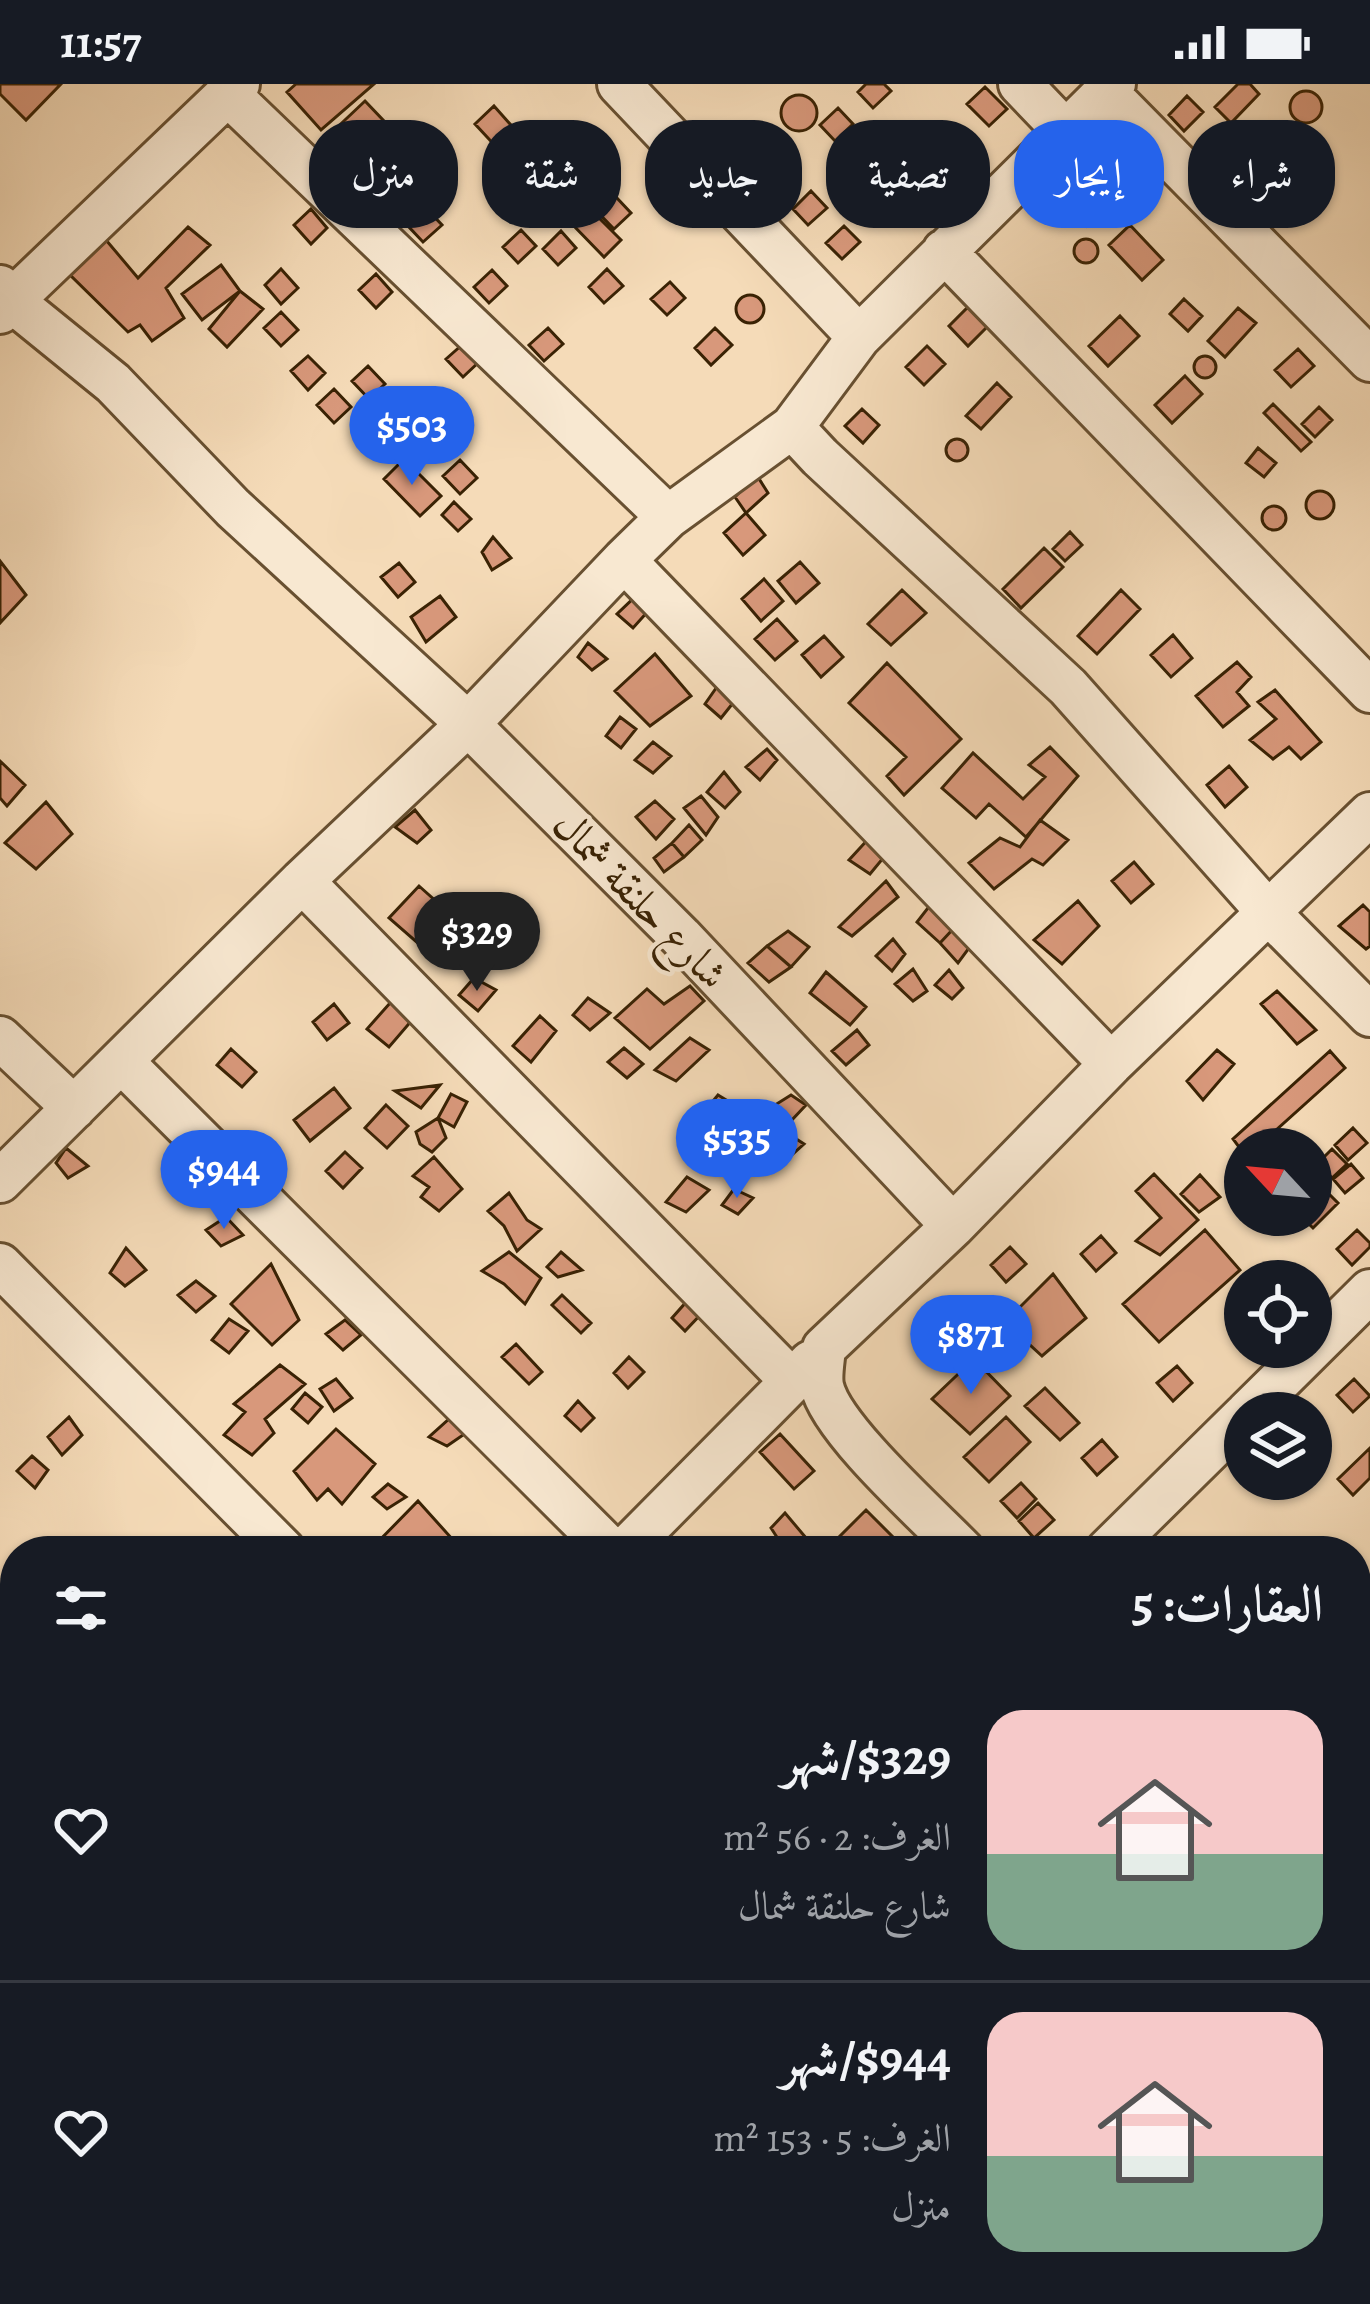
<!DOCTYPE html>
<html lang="ar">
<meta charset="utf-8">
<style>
:root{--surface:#171b24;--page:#242831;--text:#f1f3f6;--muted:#9ea1a6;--line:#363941;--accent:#2563eb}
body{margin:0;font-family:Alegreya,Amiri,serif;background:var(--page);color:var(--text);direction:rtl;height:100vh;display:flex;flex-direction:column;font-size:45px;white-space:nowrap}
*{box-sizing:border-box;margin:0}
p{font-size:39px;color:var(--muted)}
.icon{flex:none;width:66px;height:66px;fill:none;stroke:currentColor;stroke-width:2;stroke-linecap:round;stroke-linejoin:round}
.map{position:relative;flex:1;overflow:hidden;direction:ltr}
.drawer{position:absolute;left:0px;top:1452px;width:1371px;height:768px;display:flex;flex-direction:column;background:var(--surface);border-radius:48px 48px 0 0;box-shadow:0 3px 9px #0004;direction:rtl}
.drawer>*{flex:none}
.top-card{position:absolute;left:36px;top:36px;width:1299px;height:108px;direction:rtl;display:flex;gap:24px}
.needle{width:78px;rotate:296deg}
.controls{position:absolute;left:1224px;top:1044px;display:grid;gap:24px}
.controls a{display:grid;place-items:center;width:108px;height:108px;border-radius:50%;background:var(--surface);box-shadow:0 3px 9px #0004;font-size:60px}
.price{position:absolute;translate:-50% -102px;padding:0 27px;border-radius:42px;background:var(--accent);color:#fff;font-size:39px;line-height:78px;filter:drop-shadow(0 3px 6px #0008)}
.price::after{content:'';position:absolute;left:50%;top:72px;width:36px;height:27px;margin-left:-18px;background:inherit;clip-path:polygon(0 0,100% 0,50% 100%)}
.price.current{background:#222;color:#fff}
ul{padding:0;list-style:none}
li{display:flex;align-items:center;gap:36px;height:300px;padding:0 48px}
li+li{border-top:3px solid var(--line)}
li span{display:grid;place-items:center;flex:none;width:336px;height:240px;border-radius:36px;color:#555}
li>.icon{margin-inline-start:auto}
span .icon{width:144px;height:144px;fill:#fffc;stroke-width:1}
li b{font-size:51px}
h2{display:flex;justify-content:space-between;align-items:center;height:144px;padding:0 48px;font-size:51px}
.tag{padding:0 42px;border-radius:48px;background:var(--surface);box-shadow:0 3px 9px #0004;font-size:42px;line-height:108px}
.tag.current{background:var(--accent);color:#fff}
.status{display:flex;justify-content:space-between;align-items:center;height:84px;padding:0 60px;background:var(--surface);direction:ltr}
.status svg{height:33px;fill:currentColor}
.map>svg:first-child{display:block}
.building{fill:#d8987b;stroke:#392204;stroke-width:3}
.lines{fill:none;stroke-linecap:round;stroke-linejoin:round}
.street-casing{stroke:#685031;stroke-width:48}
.street{stroke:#f8e8d1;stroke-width:42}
.labels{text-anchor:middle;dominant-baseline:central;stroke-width:9;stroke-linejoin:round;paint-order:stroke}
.street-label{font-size:42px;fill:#392204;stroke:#f8e8d1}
</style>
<div class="status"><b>11:57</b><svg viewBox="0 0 49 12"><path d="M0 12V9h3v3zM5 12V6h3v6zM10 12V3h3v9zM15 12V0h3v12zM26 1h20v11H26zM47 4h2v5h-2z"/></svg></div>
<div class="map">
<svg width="1370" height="2220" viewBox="0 0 1370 2220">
<rect width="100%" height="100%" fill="#f5dbb8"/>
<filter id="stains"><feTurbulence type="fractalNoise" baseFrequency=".00167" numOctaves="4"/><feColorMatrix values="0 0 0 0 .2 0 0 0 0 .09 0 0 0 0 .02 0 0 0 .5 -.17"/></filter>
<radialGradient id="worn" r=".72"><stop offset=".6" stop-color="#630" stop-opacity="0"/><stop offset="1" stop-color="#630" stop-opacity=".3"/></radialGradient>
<!-- building -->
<path class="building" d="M0,0H61L26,36L0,10Z
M296,0H374L321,46L287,8Z
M866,0H884L891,7L873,24L858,8Z
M1238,0H1250L1259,10L1231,39L1215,23Z
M985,3L1007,25L989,42L967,20Z
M1290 23a16 16 0 1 1 32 0a16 16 0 1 1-32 0Z
M781 29a18 18 0 1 1 36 0a18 18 0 1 1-36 0Z
M1187,12L1203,28L1184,47L1169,31Z
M365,17L383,36L344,71L327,53Z
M494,22L519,50L500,67L475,40Z
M838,24L853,40L835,57L820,41Z
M559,57L575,74L556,90L541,74Z
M1127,70L1144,85L1130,101L1113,86Z
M539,77L555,93L537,110L521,93Z
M907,84L922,101L904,118L889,102Z
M1277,84L1291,98L1260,133L1245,119Z
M840 103a18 18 0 1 1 36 0a18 18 0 1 1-36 0Z
M1105,90L1121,106L1087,142L1071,125Z
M600,96L631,129L614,145L582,112Z
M525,101L540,117L522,134L507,118Z
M811,107L827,124L808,141L793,125Z
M587,122L621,156L604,173L571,139Z
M311,125L327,144L311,160L294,141Z
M427,125L442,141L423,158L408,142Z
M1130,141L1163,176L1142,196L1109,161Z
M844,142L860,158L842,175L826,159Z
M188,143L210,161L166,204L184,234L152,257L140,241L128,248L61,182L101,150L138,194Z
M521,146L536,162L518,179L503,163Z
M561,147L576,164L558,181L543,165Z
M1074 167a12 12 0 1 1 24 0a12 12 0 1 1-24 0Z
M221,181L240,207L202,236L182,210Z
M281,185L298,204L281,220L265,201Z
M607,185L623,202L604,219L589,203Z
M492,186L507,202L489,219L474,203Z
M376,190L392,208L376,224L359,206Z
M670,198L685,214L667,231L651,215Z
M240,207L263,225L227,263L209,245Z
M736 225a14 14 0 1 1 28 0a14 14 0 1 1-28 0Z
M1184,215L1202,232L1188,247L1170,230Z
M968,223L987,243L968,262L949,242Z
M1238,224L1256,239L1225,273L1208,257Z
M281,228L298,246L281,262L264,244Z
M1120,232L1139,252L1108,282L1089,262Z
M548,244L563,260L544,277L529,261Z
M715,244L732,261L711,281L695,264Z
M463,260L480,277L463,293L446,275Z
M927,262L945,280L924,301L906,283Z
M1298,265L1314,282L1291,303L1275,286Z
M308,272L325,289L308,306L291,287Z
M1194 283a11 11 0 1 1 22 0a11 11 0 1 1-22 0Z
M368,282L385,300L369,315L352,297Z
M1185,292L1202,310L1172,339L1155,321Z
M997,299L1011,313L981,345L966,332Z
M334,305L351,323L334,339L317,321Z
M401,312L418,330L400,346L384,328Z
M1273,320L1311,358L1301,367L1264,329Z
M1319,323L1332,336L1315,353L1302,340Z
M862,325L879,341L863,359L845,342Z
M429,342L446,360L429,375L412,357Z
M946 366a11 11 0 1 1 22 0a11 11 0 1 1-22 0Z
M1258,364L1276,379L1264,393L1246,379Z
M404,375L441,412L420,432L384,395Z
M460,376L477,394L460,410L443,392Z
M756,390L768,409L746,429L735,413Z
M1306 421a14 14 0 1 1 28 0a14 14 0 1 1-28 0Z
M454,418L471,435L458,447L442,431Z
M1262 434a12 12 0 1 1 24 0a12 12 0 1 1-24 0Z
M746,429L765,451L743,471L724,449Z
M1070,448L1082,461L1065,477L1053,465Z
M493,453L511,474L492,486L482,468Z
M1044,464L1063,483L1021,524L1003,505Z
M0,477L26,511L0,539Z
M800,478L819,499L796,519L778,497Z
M399,479L415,498L398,513L381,493Z
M764,495L783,517L761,537L742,515Z
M902,506L926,529L891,561L868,540Z
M1121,506L1140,525L1097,570L1078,552Z
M637,511L650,525L633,544L617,530Z
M440,512L456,533L426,558L411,533Z
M777,535L797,557L775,576L755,555Z
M1173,551L1192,574L1171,593L1151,571Z
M824,552L843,573L821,593L802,571Z
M588,559L607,575L592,586L578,573Z
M655,570L691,612L650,642L615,607Z
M1237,578L1251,593L1237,608L1249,622L1223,643L1196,612Z
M887,579L961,655L904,711L887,692L906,673L849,619Z
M721,597L737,614L721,634L705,620Z
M1275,606L1321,658L1301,675L1289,663L1273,675L1250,656L1276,635L1258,618Z
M620,633L636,645L621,664L606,652Z
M653,658L671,672L653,689L635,676Z
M1050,663L1078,692L1026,753L989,720L976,734L942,704L973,669L1023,715L1045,693L1029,681Z
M767,665L777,676L760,696L746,683Z
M0,677L25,701L7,722L0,714Z
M1229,682L1247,703L1225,723L1207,701Z
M724,688L740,708L725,724L707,708Z
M701,712L718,733L706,751L684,724Z
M655,717L674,735L656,755L636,733Z
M46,718L72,750L36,785L5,759Z
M415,726L431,746L417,759L395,743Z
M1040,736L1068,756L1043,781L1032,775L994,805L969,779L1000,754L1020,763Z
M689,741L702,756L684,773L672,759Z
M871,752L889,767L870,790L849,776Z
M672,759L684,773L664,788L654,774Z
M1134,778L1153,800L1131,819L1112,797Z
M886,797L898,813L852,852L839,843Z
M419,802L438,819L453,840L428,868L389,834Z
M1078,817L1099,842L1062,880L1034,856Z
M931,820L954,844L940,859L917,838Z
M1363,821L1370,828V862L1366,865L1339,842Z
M954,844L972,860L958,879L940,859Z
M788,847L809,863L791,883L767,862Z
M893,855L905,870L892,887L876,872Z
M767,862L791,883L769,898L748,879Z
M913,885L927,907L913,917L895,900Z
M949,886L963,904L952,915L935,901Z
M826,888L866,923L850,941L810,909Z
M474,894L496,906L478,927L459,911Z
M690,902L704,917L650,965L615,934L647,905L664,920Z
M1277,907L1316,946L1297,960L1261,920Z
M398,910L419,928L389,963L367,945Z
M588,914L610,929L590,946L573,931Z
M334,920L349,939L327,956L313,938Z
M540,932L556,947L531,978L513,962Z
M857,946L869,961L846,981L832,967Z
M690,954L709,966L676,997L655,986Z
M624,964L643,980L627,994L608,978Z
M231,965L256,988L242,1003L217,981Z
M1217,966L1234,980L1203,1016L1187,997Z
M1330,967L1345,984L1255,1065H1245V1071L1233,1055Z
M440,1001L421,1024L395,1007Z
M334,1004L350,1024L310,1057L294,1036Z
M451,1010L467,1018L454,1043L438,1034Z
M718,1011L746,1028L724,1038L704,1028Z
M791,1011L806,1021L790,1038L775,1021Z
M386,1021L408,1042L387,1064L365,1044Z
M693,1032L715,1044L704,1058L686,1046Z
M438,1034L446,1054L432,1068L420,1060L416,1048Z
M1353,1044L1367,1059L1348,1076L1335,1061Z
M787,1049L804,1060L786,1076L769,1065Z
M66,1064L88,1082L68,1094L56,1079Z
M1332,1065L1347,1080L1332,1094L1318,1079Z
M345,1068L362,1084L343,1104L326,1087Z
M434,1073L462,1105L439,1127L421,1113L429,1103L413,1092Z
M1351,1080L1363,1094L1345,1109L1333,1095Z
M1154,1090L1198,1136L1160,1171L1136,1157L1161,1134L1136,1107Z
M1200,1091L1220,1113L1199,1128L1181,1110Z
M687,1093L709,1106L686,1128L666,1118Z
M734,1105L753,1114L738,1130L722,1121Z
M1327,1108L1338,1119L1313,1144L1302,1133L1311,1131V1124Z
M509,1109L527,1136L541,1145L517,1167L504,1142L488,1127Z
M226,1133L243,1151L221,1162L206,1146Z
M1205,1146L1240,1186L1159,1258L1123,1220Z
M1357,1146L1370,1159V1163L1352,1181L1337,1165Z
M1101,1152L1116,1169L1096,1187L1081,1170Z
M1010,1163L1026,1180L1006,1198L991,1181Z
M126,1164L146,1186L125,1202L110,1189Z
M509,1168L541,1194L525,1220L504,1200L482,1187Z
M561,1168L582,1186L558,1193L547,1183Z
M271,1180L299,1236L272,1261L231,1220Z
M1053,1190L1086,1234L1042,1272L1005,1238Z
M196,1197L215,1212L196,1228L178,1211Z
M562,1211L591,1239L581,1249L552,1221Z
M688,1216L702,1229L685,1247L672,1234Z
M229,1235L248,1247L229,1269L212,1256Z
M345,1236L361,1251L343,1266L326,1250Z
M516,1260L542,1288L529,1300L502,1273Z
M629,1273L644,1288L628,1304L614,1289Z
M974,1275L1010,1312L970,1350L932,1315Z
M280,1281L305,1300L265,1335L274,1349L252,1371L224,1351L245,1328L234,1320Z
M1177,1282L1192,1299L1173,1317L1157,1299Z
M336,1295L352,1314L334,1327L320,1305Z
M1354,1295L1370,1312L1353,1328L1337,1311Z
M1045,1304L1079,1339L1060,1356L1025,1322Z
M305,1309L322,1323L308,1339L292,1325Z
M578,1317L594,1334L581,1347L565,1332Z
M69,1333L82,1351L62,1371L48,1353Z
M1006,1333L1030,1358L989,1398L964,1373Z
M449,1335L466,1349L447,1362L429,1353Z
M336,1345L375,1380L342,1420L328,1405L317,1416L294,1387Z
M780,1350L814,1387L794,1405L760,1368Z
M1102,1356L1117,1373L1097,1391L1082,1374Z
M1370,1364V1394L1353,1411L1338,1395Z
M32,1372L48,1386L35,1404L17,1387Z
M1021,1399L1036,1415L1017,1434L1001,1417Z
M388,1400L406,1413L387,1425L373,1413Z
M418,1417L454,1457L442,1467H374L372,1464Z
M1038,1419L1054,1436L1034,1454L1019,1437Z
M866,1426L907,1467H825Z
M785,1429L812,1461L807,1467H781L784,1464L771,1444Z
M1370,1762V1808L1356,1793V1775Z
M864,2205H896L901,2209L890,2220H871L860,2209Z
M950,2205H1006L1007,2206L993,2220H965Z
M1046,2205H1082L1066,2220H1039L1035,2215Z"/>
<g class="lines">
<defs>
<path id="street" d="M619,0L859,253
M1020,0L1065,47
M1106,8L1370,276
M228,10L668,433
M944,167L1370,607
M0,203L12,217L113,299L233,424L468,640L681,853L953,1142L824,1264C823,1276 820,1291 822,1302C831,1345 930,1433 963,1467
M0,228L238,0
M792,343L820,373L1068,603L1268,828L1370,931
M624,476L1111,980
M302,797L792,1297
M0,954L74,1024
M122,978L612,1467
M0,1097L302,797L468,640L624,476L668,433L792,343L859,253L1114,0
M953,1142L1111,980L1370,730
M0,1181L284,1467
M1247,1329L1370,1207
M624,1467L811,1278
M1107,1467L1245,1331
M0,1531L15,1547
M1356,1674L1370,1660
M1356,1889L1370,1904
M0,1913L15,1928
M0,2035L15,2021
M1356,2094L1370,2080
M0,2161L15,2176
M43,2205L58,2220
M386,2220L403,2205
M795,2220L810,2205
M1225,2220L1241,2205"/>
</defs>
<!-- street casing -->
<use href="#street" class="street-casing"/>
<!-- street -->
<use href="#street" class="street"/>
</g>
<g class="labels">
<!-- street labels -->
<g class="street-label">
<text transform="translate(641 815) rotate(46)">شارع حلنقة شمال</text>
</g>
</g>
<rect width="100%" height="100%" filter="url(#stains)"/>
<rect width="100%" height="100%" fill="url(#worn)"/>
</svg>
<div class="controls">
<a><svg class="needle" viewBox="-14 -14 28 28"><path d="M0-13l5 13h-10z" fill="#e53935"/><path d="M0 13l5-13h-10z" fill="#9ea1a6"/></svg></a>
<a><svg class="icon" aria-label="locate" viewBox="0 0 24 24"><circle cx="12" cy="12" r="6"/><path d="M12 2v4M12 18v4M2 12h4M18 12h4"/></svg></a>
<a><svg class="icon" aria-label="layers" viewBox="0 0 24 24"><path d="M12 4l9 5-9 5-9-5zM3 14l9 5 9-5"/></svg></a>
</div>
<b class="price" style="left:412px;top:404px">$503</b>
<b class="price current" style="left:477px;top:910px">$329</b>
<b class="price" style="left:737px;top:1117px">$535</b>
<b class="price" style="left:224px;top:1148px">$944</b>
<b class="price" style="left:971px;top:1313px">$871</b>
<div class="top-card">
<a class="tag">شراء</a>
<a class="tag current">إيجار</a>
<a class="tag">تصفية</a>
<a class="tag">جديد</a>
<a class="tag">شقة</a>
<a class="tag">منزل</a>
</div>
<section class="drawer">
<h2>العقارات: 5<svg class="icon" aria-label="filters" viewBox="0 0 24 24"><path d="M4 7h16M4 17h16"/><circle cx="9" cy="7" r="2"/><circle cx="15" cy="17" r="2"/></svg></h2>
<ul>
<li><span style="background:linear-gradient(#f6c9c9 60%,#7fa58c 0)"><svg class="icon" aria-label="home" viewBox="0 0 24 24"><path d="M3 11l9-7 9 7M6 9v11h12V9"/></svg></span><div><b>$329/شهر</b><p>الغرف: 2 · 56 m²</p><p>شارع حلنقة شمال</p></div><svg class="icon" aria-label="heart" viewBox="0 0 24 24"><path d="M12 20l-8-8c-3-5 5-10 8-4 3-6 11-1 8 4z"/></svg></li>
<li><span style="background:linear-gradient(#f6c9c9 60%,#7fa58c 0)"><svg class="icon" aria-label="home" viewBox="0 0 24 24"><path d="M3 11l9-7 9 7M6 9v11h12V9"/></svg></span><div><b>$944/شهر</b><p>الغرف: 5 · 153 m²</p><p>منزل</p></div><svg class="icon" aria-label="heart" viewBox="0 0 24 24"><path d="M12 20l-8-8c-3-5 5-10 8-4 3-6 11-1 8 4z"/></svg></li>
</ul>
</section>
</div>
